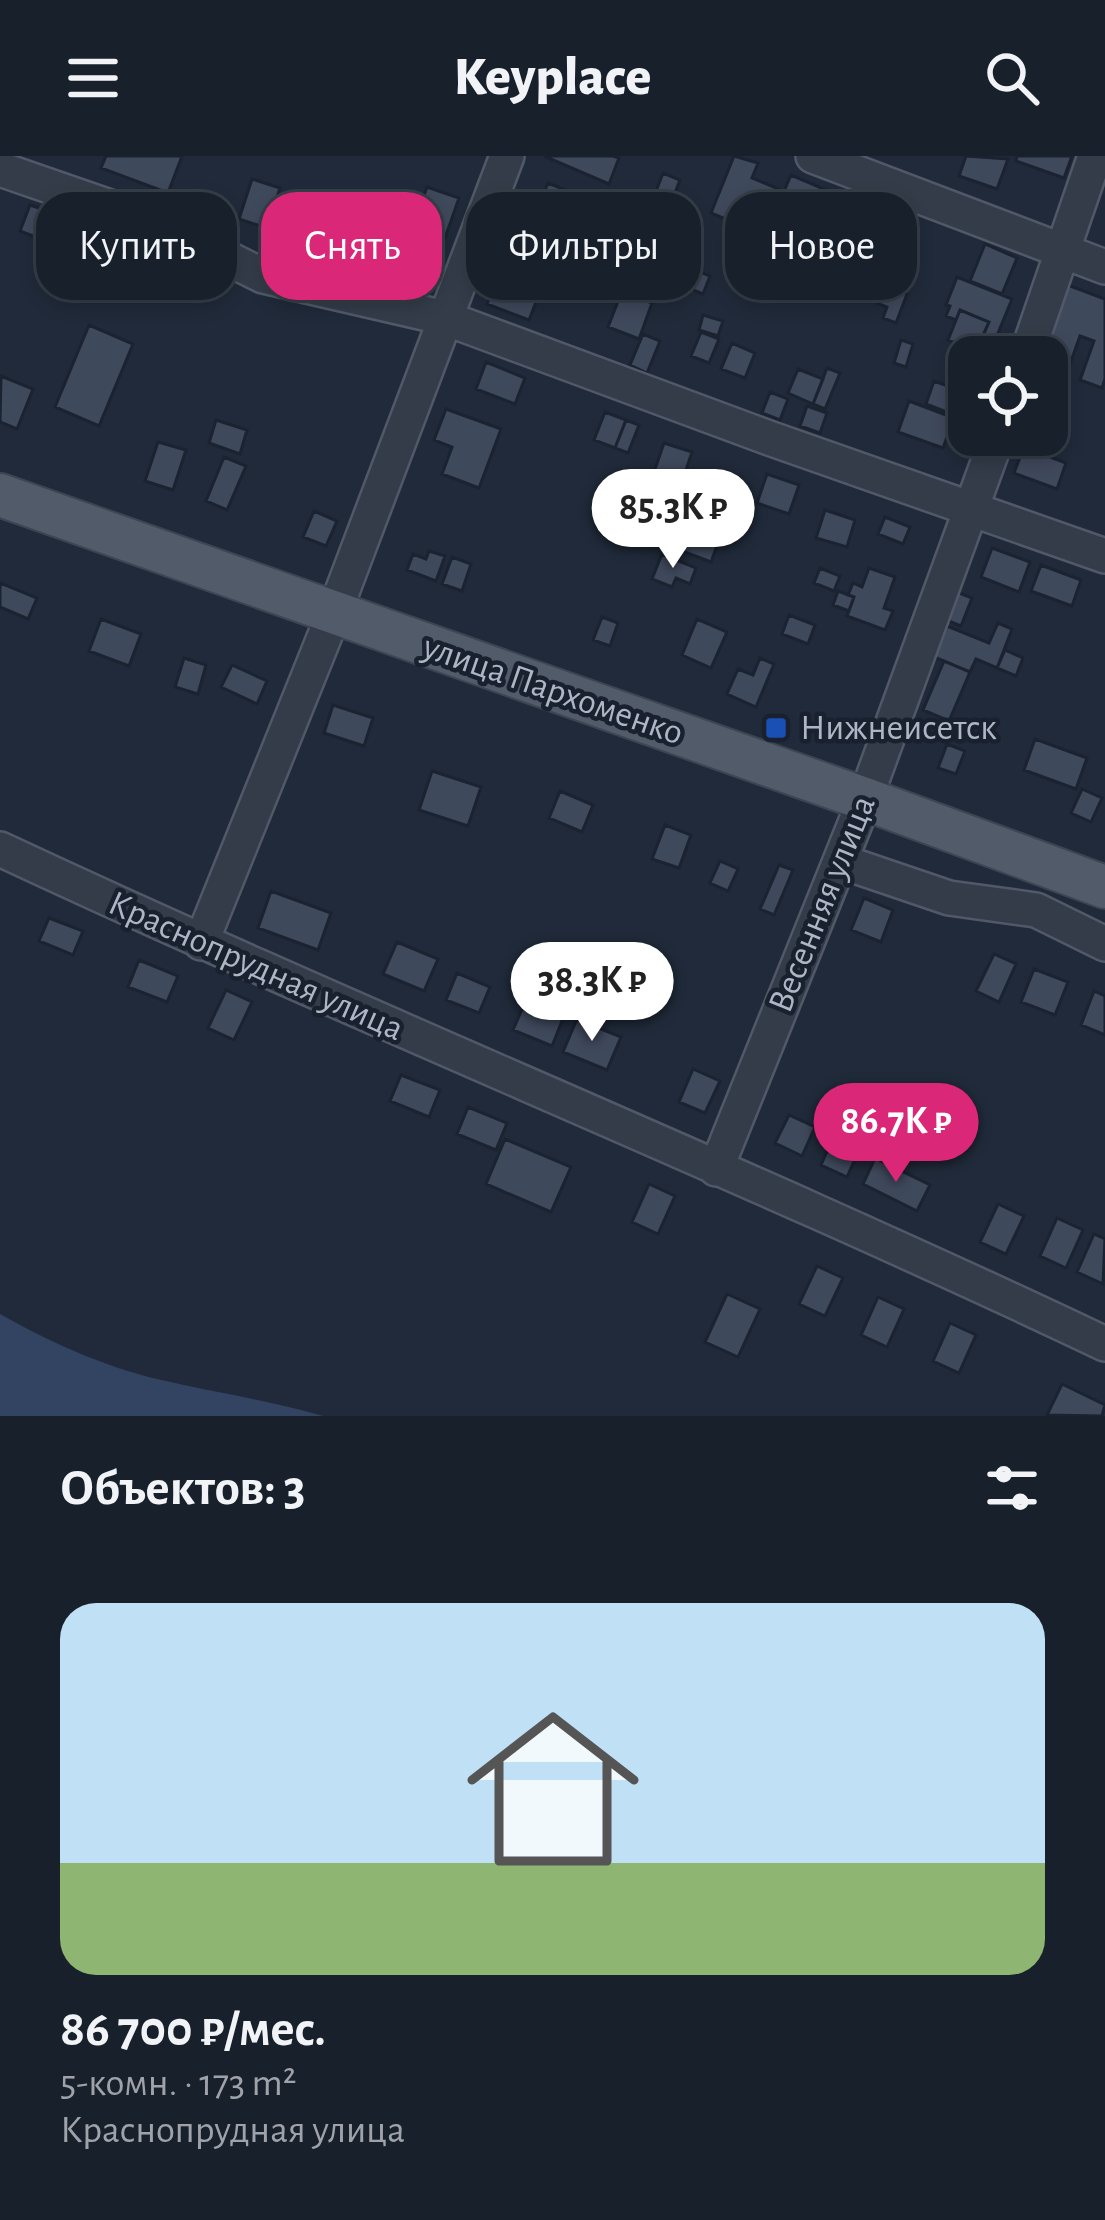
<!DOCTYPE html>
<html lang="ru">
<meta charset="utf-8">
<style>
:root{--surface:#18202c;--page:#252d38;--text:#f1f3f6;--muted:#9fa3a9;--line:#363e48;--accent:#db2777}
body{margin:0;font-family:"Alegreya Sans",sans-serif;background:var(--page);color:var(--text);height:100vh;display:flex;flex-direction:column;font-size:45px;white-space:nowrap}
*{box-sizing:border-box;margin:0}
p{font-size:39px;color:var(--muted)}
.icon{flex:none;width:66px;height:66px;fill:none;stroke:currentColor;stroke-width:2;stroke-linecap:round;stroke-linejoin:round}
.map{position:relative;height:1260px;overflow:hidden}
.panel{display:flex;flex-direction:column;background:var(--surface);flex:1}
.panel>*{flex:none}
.guide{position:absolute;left:36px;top:36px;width:1035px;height:108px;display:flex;gap:24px}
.controls{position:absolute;left:948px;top:180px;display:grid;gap:24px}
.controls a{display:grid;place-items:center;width:120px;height:120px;border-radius:24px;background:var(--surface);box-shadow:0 6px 18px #0003,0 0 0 3px var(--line);font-size:60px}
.price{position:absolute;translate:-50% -102px;padding:0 27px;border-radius:42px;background:#fff;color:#222;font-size:39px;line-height:78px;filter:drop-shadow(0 3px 6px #0008)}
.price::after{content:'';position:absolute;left:50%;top:72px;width:36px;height:27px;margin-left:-18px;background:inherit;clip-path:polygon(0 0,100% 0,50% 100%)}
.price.on{background:var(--accent);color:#fff}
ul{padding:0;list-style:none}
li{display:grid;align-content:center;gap:24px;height:636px;padding:0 60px}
li span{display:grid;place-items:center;height:372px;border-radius:36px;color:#555}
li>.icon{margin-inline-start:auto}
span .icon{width:216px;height:216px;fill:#fffc;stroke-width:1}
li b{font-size:51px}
h2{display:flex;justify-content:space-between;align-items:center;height:144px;padding:0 60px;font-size:51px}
.pill{padding:0 42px;border-radius:36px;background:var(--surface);box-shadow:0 6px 18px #0003,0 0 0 3px var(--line);font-size:42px;line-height:108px}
.pill.on{background:var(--accent);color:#fff}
header{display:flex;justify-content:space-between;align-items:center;height:156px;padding:0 60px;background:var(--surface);font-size:54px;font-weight:800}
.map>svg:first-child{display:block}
.water{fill:#334462}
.building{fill:#3f495c;stroke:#1b2331;stroke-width:3}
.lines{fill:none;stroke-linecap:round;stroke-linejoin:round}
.minor-casing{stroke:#515968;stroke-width:38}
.major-casing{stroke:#3d4553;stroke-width:46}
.minor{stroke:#343c4a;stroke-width:33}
.major{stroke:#525b6a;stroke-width:42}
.transit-dot{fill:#1a4fb4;stroke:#19212f;stroke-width:4.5}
.labels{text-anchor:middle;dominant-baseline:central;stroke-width:9;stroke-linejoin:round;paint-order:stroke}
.street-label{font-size:36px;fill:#aeb6c6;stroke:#19212f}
.poi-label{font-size:36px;fill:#aeb6c6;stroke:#19212f;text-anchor:start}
</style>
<header><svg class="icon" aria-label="menu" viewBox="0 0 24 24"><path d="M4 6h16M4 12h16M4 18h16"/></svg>Keyplace<svg class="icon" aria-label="search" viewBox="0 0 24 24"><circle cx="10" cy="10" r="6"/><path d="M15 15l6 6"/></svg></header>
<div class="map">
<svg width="1105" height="1260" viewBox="0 0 1105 1260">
<rect width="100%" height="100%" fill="#202a3a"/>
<!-- water -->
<path class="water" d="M0,1158C48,1185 102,1210 157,1223C212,1236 268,1244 323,1260H0Z"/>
<!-- building -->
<path class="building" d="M106,0H182L168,37L101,12Z
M544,0H613L619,2L609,28Z
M734,0L758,7L752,22L781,34L763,79L711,57Z
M966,0L1008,3L997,33L959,20Z
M1017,0H1072L1064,22L1016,5Z
M663,17L680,24L667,57L650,51Z
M791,19L845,42L832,74L786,56L791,44L782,40Z
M252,23L280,32L267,72L239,63Z
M548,27L588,43L579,65L539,49Z
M427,31L459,42L431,122L399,111Z
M787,42L791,44L786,56L795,59L777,103L764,98Z
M30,49L51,56L47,68L54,71L48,86L20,75Z
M862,51L902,67L885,111L844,95Z
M356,54L378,64L363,100L340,91Z
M838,66L853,72L844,95L853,98L847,114L818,103L829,76L833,78Z
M85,73L117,89L103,117L71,102Z
M985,88L1017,102L1002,138L970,125Z
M691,112L710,120L703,138L683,130Z
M498,120L540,136L529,164L487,148Z
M957,121L1012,143L996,182L984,177L989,166L960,154L956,164L946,160L950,150L946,149Z
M879,126L907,138L896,167L883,162L887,151L872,145Z
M1065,128L1105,143V223L1102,232L1080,224L1094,185L1080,180L1068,214L1047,206V201H1037Z
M622,135L652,147L639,183L608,171Z
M960,154L989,166L976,196L948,184Z
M703,159L723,165L718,180L699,174Z
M89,169L133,188L99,270L55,251Z
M701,176L719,183L709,207L691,200Z
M643,178L660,185L647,217L630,209Z
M901,184L913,188L906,211L894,207Z
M732,187L755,197L745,222L721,213Z
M486,206L525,222L515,248L476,233Z
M827,212L840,217L825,253L813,248Z
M798,213L823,223L813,248L788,237Z
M1,220L33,233L17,273L0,266Z
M934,225L962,235L954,259L926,248Z
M770,236L788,243L780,264L762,257Z
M909,245L954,262L943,292L898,276Z
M807,250L827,257L820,277L800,270Z
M446,253L501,273L479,332L442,318L452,291L434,284Z
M605,256L626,264L615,292L594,284Z
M216,264L247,274L240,298L209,287Z
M626,264L639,269L628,297L615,292Z
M158,286L186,294L173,334L145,325Z
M664,287L692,296L683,323L655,313Z
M1024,291L1066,307L1057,333L1014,317Z
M224,301L246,310L227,354L206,345Z
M767,318L799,329L789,358L757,347Z
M694,341L730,354L711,406L674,392Z
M825,354L855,364L847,391L816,382Z
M314,355L337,365L326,390L303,381Z
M885,361L910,371L903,388L878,378Z
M992,392L1030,406L1019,436L981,421Z
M429,395L445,400L436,425L407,414L413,398L426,403Z
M662,398L696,412L690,428L676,422L672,431L652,423Z
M452,401L471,408L462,435L442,428Z
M1041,409L1081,424L1072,450L1031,435Z
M820,412L840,420L834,435L814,427Z
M869,412L895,421L884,452L893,455L885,474L847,460L854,441L848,439L853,427L862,431Z
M0,427L37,442L28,463L0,451Z
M838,435L854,441L849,455L833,449Z
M957,436L972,442L961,470L946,464Z
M789,459L815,469L808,488L782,478Z
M602,461L618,467L610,490L593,484Z
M101,463L141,478L129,510L89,495Z
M697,463L727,476L711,512L682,499Z
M998,467L1012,473L997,512L976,503L970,516L934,501L947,470L989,487Z
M1005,494L1023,502L1016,520L997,512Z
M184,502L206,509L198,538L175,531Z
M760,502L774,508L756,551L727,538L738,513L753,519Z
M944,505L970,516L949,565L923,554Z
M232,509L267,525L257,548L221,531Z
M333,549L373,562L364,590L324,577Z
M1035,583L1087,602L1076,633L1024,614Z
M947,588L965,595L956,618L938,612Z
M432,615L481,631L468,670L419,654Z
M1082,633L1102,642L1091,666L1071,657Z
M560,635L593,649L582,676L549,662Z
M665,669L691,679L679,712L652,703Z
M720,705L738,713L728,735L710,727Z
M779,709L793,714L774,759L760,753Z
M271,735L331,757L318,794L258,772Z
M864,742L893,754L881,786L851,774Z
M49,762L83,775L73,799L39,785Z
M397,786L438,803L424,835L383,818Z
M994,798L1016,808L999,846L976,835Z
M139,804L178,820L167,846L128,831Z
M1034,813L1068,826L1055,859L1021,846Z
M457,817L490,831L479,857L446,844Z
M226,834L252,846L234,884L208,872Z
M1094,835L1105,840V879L1081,869Z
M526,844L564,860L552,890L513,874Z
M577,863L621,881L607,914L563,896Z
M693,913L720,925L705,957L679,946Z
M401,919L440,934L429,961L390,945Z
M468,951L507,967L496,994L457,978Z
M789,959L815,971L802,1000L775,987Z
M838,971L864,983L847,1021L821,1009Z
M505,983L571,1011L551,1056L486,1028Z
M875,1002L930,1029L917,1055L863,1028Z
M649,1028L675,1040L658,1078L632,1066Z
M998,1048L1024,1060L1006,1098L980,1086Z
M1057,1062L1083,1074L1066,1112L1040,1100Z
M1094,1078L1105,1083L1103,1128L1077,1116Z
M817,1110L843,1122L825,1160L799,1148Z
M727,1138L760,1153L738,1201L705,1186Z
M878,1141L904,1153L887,1191L861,1179Z
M950,1167L976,1179L959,1217L933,1205Z
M1062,1228L1105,1249L1102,1260L1047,1259Z"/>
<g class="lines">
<defs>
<path id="minor" d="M813,0L1105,111
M0,13L159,68L263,120L445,162L769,282L1105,400
M1026,201L1095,0
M0,693C366,864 741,1015 1105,1188
M840,705L949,742L1036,754L1105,788
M201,787L334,457L507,0
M716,1013L865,643L998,279"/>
<path id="major" d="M0,339L865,643L1105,731"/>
</defs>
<!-- minor casing -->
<use href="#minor" class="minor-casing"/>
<!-- major casing -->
<use href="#major" class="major-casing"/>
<!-- minor -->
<use href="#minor" class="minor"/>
<!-- major -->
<use href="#major" class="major"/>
</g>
<!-- markers -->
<rect class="transit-dot" x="764" y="560" width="24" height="24" rx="6"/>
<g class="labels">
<!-- street labels -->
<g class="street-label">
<text transform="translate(553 534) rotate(19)">улица Пархоменко</text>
<text transform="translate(822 748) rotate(-68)">Весенняя улица</text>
<text transform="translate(256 810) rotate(24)">Краснопрудная улица</text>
</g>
<!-- poi labels -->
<g class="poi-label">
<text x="800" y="572">Нижнеисетск</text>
</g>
</g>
</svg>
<div class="controls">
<a><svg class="icon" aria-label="locate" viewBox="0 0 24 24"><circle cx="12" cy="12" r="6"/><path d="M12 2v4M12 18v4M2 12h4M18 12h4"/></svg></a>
</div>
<b class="price" style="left:673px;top:415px">85.3K ₽</b>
<b class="price" style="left:592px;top:888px">38.3K ₽</b>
<b class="price on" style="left:896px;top:1029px">86.7K ₽</b>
<div class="guide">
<a class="pill">Купить</a>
<a class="pill on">Снять</a>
<a class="pill">Фильтры</a>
<a class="pill">Новое</a>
</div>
</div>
<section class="panel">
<h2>Объектов: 3<svg class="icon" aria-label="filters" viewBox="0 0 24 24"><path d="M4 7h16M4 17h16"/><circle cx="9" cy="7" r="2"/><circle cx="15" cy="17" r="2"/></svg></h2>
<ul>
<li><span style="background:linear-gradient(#bfe0f5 70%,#8fb573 0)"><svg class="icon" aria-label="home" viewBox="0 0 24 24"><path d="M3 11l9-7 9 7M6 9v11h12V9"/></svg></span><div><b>86 700 ₽/мес.</b><p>5-комн. · 173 m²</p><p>Краснопрудная улица</p></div></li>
</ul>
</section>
